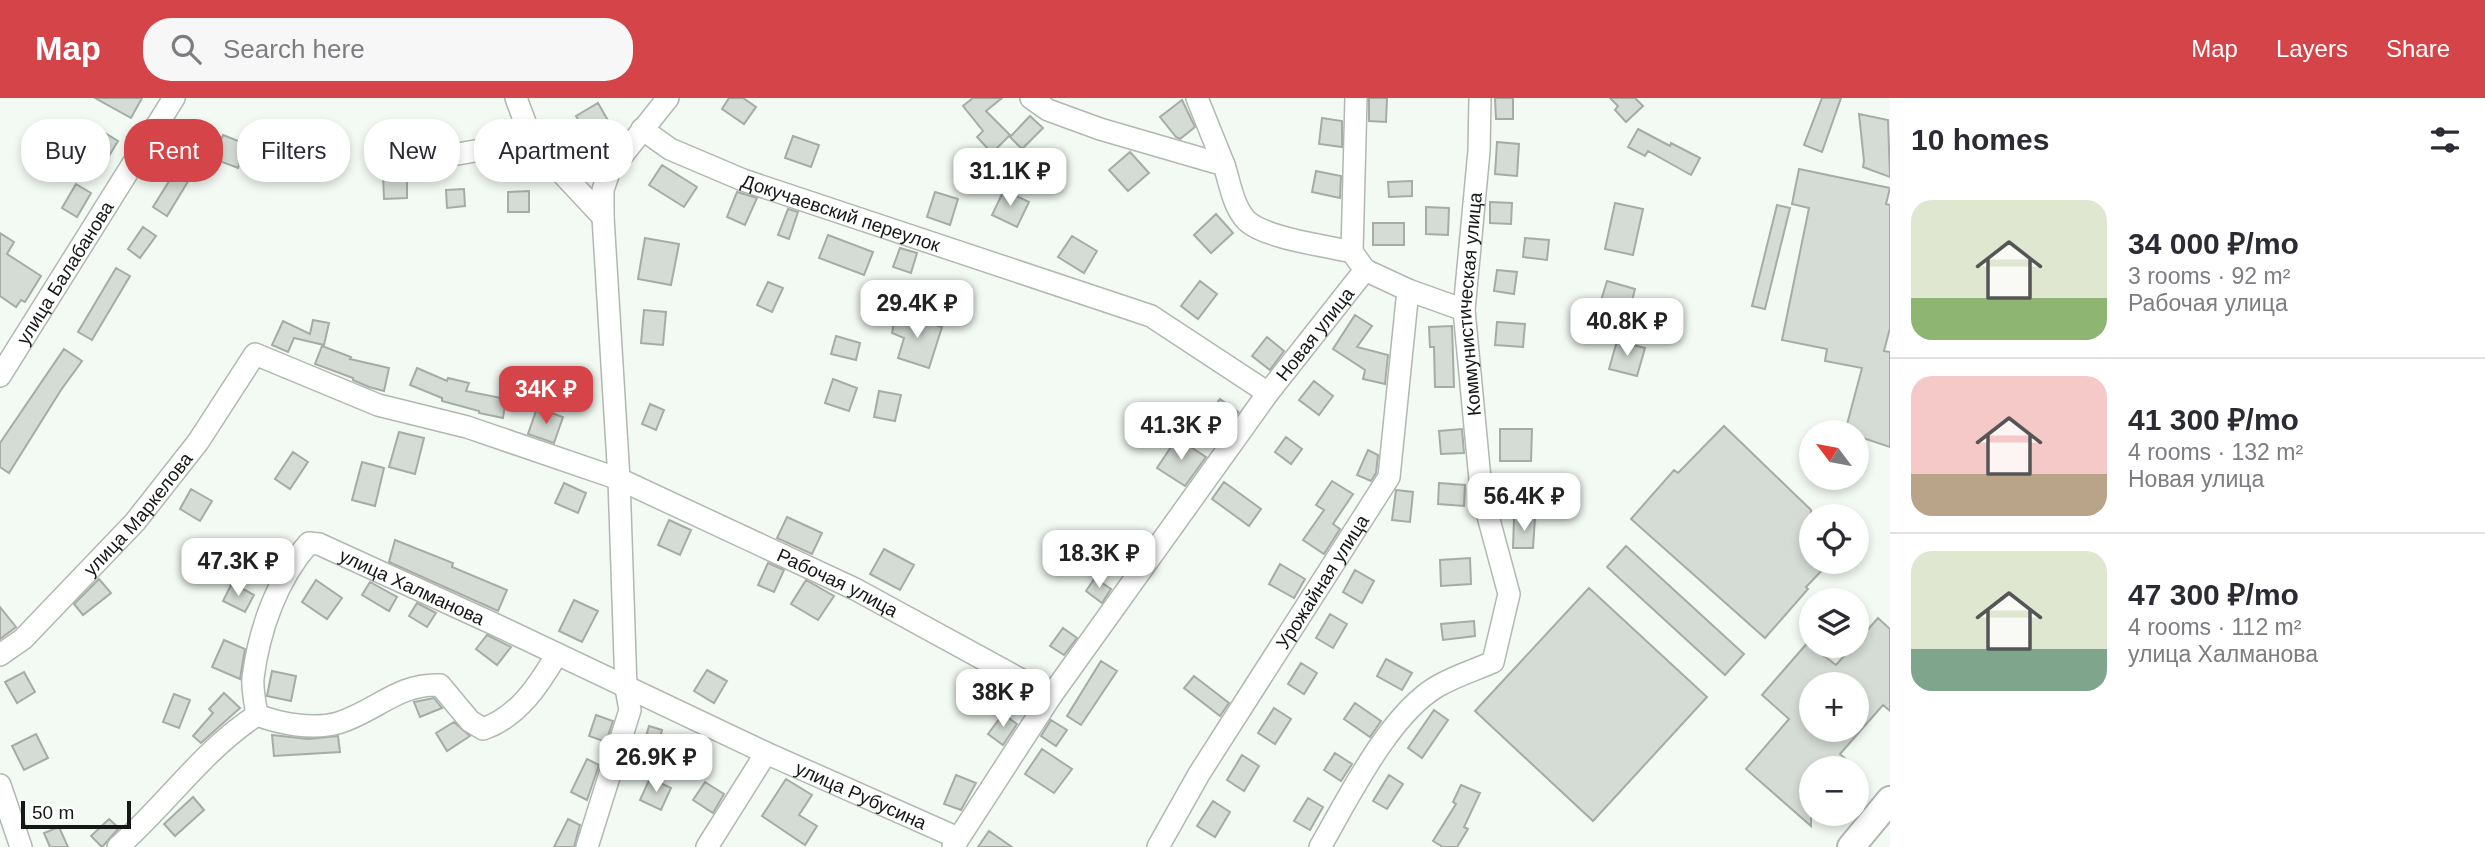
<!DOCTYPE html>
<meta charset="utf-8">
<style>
:root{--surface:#fff;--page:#f7f7f7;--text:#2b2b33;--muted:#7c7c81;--line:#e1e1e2;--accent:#d44448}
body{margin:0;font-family:Arial,sans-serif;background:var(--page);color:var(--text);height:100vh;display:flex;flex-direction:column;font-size:26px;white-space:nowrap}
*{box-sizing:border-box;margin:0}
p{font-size:23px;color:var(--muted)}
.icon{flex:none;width:38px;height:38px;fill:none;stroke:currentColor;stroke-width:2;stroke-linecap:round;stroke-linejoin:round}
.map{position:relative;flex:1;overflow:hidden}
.side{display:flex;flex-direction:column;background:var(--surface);width:595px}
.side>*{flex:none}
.guide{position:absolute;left:21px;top:21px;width:665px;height:63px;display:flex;gap:14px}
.needle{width:46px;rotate:302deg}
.tools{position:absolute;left:1799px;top:322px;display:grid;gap:14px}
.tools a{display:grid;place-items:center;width:70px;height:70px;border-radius:50%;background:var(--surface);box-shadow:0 4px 10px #0003;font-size:35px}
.scale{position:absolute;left:21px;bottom:18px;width:110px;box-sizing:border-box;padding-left:7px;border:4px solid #151816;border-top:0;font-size:19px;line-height:24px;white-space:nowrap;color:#151816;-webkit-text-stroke:5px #fff;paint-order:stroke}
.price{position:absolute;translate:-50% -60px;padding:0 16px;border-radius:14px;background:#fff;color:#222;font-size:23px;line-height:46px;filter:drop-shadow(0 2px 4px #0008)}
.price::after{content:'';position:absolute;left:50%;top:42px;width:21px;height:16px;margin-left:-10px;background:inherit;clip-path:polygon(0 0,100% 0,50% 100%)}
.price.current{background:var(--accent);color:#fff}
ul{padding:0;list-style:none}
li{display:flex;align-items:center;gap:21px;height:175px;padding:0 21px}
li+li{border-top:2px solid var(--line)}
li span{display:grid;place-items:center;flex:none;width:196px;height:140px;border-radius:21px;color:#555}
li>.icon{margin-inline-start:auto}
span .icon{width:84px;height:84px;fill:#fffc;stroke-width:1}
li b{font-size:30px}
h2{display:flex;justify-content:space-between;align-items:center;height:84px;padding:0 21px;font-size:30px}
.chip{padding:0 24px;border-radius:28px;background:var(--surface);box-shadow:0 4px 10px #0003;font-size:24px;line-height:63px}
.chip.current{background:var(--accent);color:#fff}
header{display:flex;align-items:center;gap:42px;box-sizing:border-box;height:98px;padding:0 35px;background:var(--accent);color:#fff}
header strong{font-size:33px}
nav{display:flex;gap:38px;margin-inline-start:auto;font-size:24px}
.search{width:490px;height:63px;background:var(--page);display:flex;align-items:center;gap:18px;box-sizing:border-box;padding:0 24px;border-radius:28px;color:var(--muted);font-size:26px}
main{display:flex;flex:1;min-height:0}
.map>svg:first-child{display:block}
.building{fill:#d4dcd5;stroke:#a5aca6;stroke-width:2;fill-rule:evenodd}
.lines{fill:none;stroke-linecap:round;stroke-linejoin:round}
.minor-casing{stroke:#b0b8b1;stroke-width:24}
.major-casing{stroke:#b0b8b1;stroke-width:30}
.minor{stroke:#fff;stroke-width:21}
.major{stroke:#fff;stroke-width:26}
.labels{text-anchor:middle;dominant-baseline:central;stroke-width:6;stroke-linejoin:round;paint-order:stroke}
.street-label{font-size:19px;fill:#151816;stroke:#fff}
</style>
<header>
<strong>Map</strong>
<div class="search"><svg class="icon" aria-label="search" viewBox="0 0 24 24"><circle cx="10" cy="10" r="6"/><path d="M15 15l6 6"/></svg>Search here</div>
<nav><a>Map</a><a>Layers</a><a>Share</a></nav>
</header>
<main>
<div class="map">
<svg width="1890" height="749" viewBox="0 0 1890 749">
<rect width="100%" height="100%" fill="#f2faf3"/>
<!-- building -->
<path class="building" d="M95,0H142L131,20Z
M729,0H743L756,9L744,26L722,11Z
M973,0H1002L986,13L1010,37L992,55L977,39L983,33L963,8Z
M1369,0H1387L1386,24L1369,23Z
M1495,0H1513V21H1496Z
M1610,0H1635L1643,8L1626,24L1615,12L1618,8Z
M1822,0H1841L1822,54L1804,47Z
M1182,2L1195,29L1180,41L1176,39L1160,19Z
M598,5L610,26L589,39L576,18Z
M1859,16L1888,22L1890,79L1863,69L1864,63Z
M1030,18L1043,30L1022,51L1010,39Z
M1322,20L1342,23V49L1319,46Z
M1638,31L1670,48L1671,45L1700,60L1691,77L1648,53L1645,58L1628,49Z
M105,35L118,43L104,66L91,58Z
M181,37L209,54L197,74L195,72L167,118L153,109L181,64L169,56Z
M223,37L246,46L238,70L214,61Z
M793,38L819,47L811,69L785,60Z
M1497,44L1519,46L1517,78L1495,76Z
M1130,54L1149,75L1128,93L1109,72Z
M662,67L697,89L684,109L649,87Z
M1799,71L1890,90L1886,106L1890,107V230L1884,253L1890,254V349L1857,338V334H1845L1862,270L1825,263L1827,251L1782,242L1809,110L1792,106Z
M1316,73L1341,78L1340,100L1312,94Z
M400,76L407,78V100L384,101L383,77Z
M1412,83V98L1389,99L1388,84Z
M76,86L91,95L77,119L62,110Z
M464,91L465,108L447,110L446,92Z
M1004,92L1029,104L1017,129L992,117Z
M529,93V114H508V94Z
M737,94L757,100L745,127L727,119Z
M935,94L958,101L950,127L927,119Z
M1490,104L1512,105L1511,126L1490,125Z
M1615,105L1643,111L1633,157L1605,151Z
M1777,107L1790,110L1765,211L1752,208Z
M1426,109L1449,110L1448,137L1426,136Z
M788,111L798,114L789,141L778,137Z
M1216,116L1233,135L1211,155L1194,137Z
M1373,125H1404V147H1373Z
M143,129L156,138L140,160L128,151Z
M0,135L14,144L7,156L41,178L25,204L21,202L16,209L0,198Z
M828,137L873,154L864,177L819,160Z
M1072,138L1097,153L1084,175L1058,159Z
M645,140L679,146L671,187L638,181Z
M1525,140L1549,142L1547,162L1523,159Z
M900,150L917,155L911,175L893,169Z
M116,170L130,178L92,242L78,234Z
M1497,172L1517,174L1514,196L1494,193Z
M1200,183L1217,196L1198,221L1181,208Z
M1607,183L1635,191L1628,218L1599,209Z
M768,184L783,190L772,214L757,207Z
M644,212L666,214L663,247L641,245Z
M896,215L942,229L929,270L898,260L904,240L892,235Z
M1355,217L1372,228L1357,249L1388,257L1385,286L1363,281L1365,272L1333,251Z
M313,222L329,225L324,247L294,240L288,254L272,247L283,223L310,236Z
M1497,224L1525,226L1523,249L1495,247Z
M1452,228L1454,289H1435L1434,249H1430L1429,229Z
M836,238L860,245L856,262L831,256Z
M1267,239L1284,253L1270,272L1252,258Z
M1617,243L1645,250L1637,278L1609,271Z
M322,248L351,259L350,261L389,270L384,293L369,289L353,282V280L315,266Z
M64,251L82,263L61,292L9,375L0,369V345Z
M417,270L447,283L448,280L469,285L466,293L506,301L503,320L479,315V313L442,303V300L410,287Z
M833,281L857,290L849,313L825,305Z
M1314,283L1333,298L1319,317L1299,302Z
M879,293L901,297L895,323L874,319Z
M1220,301L1238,314L1219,340L1201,327Z
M650,306L664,312L656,332L642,326Z
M537,310L563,319L554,345L528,336Z
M1724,328L1811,412V464H1830L1806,489L1808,491L1765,540L1631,421L1674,372L1678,375Z
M1462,331L1464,355L1441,356L1439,333Z
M1500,331H1532L1531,363H1500Z
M399,334L424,340L415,376L389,369Z
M1286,339L1302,351L1291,366L1275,354Z
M1177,340L1206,359L1185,388L1157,370Z
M1368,352L1378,357L1376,375L1371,383L1357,377Z
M293,354L308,364L290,391L275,381Z
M362,364L384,370L375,408L352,402Z
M1332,383L1353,396L1333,426L1340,431L1324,456L1303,442L1324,412L1316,407Z
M1224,384L1261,411L1249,428L1212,401Z
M564,385L586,395L578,415L555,405Z
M1439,385L1465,387L1464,408L1438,406Z
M191,391L212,403L200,423L180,411Z
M1396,392L1413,394L1410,424L1392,422Z
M1571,397V419H1545L1544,398Z
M787,419L822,435L812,456L777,440Z
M1514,419L1535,420L1533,450H1513Z
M669,422L691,432L680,457L658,447Z
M395,442L453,465L452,469L507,492L498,513L389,464Z
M1626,448L1744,556L1725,577L1607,469Z
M884,451L914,467L900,492L870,476Z
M1470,460L1471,486L1441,488L1440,462Z
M768,465L784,472L774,494L758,487Z
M1280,466L1305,481L1294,500L1269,486Z
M1355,472L1374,483L1362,505L1343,494Z
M1095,480L1111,491L1102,505L1086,493Z
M99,481L111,495L83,517L74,506Z
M316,482L342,500L327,521L302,504Z
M806,482L834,498L818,522L791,506Z
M370,484L397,499L389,513L362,497Z
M232,485L254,497L245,514L223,503Z
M1589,490L1707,599L1593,723L1475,613Z
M574,502L598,513L582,544L559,533Z
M417,505L436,515L427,529L409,518Z
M0,509L16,529L0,541Z
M1330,516L1347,526L1333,550L1316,540Z
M1878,520L1890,531V613L1883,607L1840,656L1856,670H1811V728L1746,671L1789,621L1762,597L1809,543L1811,548L1836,567L1853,548H1857V544ZM1811,586H1857V632H1811Z
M1474,523L1475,538L1443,542L1441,526Z
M1063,530L1077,540L1064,557L1050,548Z
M487,537L511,549L497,567L476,551Z
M224,542L245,551L240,581L212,569Z
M1386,561L1412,575L1402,592L1377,578Z
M1101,563L1117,573L1081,627L1067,618Z
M1301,565L1317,575L1304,596L1288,586Z
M707,572L727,583L714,605L694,593Z
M272,573L296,578L291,603L267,598Z
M24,574L35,594L17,605L5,584Z
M1194,578L1229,605L1220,618L1184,590Z
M224,595L240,610L201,645L193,638L213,615L209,611Z
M174,596L190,602L179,630L163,624Z
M434,600L442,610L420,619L414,604Z
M1355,605L1381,623L1370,639L1344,621Z
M1274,610L1291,621L1275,646L1258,635Z
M1434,612L1448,622L1422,660L1408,650Z
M1003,616L1017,626L1003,647L988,636Z
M596,617L613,623L606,644L589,638Z
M1051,622L1067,632L1056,648L1041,638Z
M454,624L470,638L447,653L436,635Z
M649,628L662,632L655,657L642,653Z
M36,636L48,660L24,672L12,648Z
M272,637L308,641L338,638L340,654L274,658Z
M1042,651L1072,671L1054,695L1025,676Z
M1335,655L1352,666L1341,683L1324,672Z
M1242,657L1259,668L1244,693L1227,682Z
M587,661L599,667L587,702L571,694Z
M956,677L976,685L961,712L944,706Z
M1389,677L1403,686L1387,711L1373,703Z
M650,680L671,690L661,712L640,702Z
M786,681L812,697L799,717L817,728L805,747L762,718Z
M705,684L724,696L713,715L693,702Z
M1461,687L1480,695L1464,729L1468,731L1457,749H1443L1433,743L1456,706L1453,704Z
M193,699L204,712L175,738L164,726Z
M1308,700L1323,709L1310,732L1294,723Z
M1213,703L1230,714L1215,739L1197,728Z
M109,721L119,730L102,749L91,738Z
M568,721L580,727L574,749H554Z
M59,729L68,749H50L44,735Z
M989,733L1012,749H978Z"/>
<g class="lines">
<defs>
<g id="minor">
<path d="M516,0L532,43L603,119"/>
<path d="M1031,0L1048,12L1100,31L1224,67C1230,85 1233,109 1247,123C1265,140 1327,148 1352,154L1365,172L1408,192L1464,212"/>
<path d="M1197,0L1224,67"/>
<path id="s1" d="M642,31L670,51L743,82L1151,218L1268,295"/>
<path d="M406,65L532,43"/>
<path d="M1352,154L1356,0"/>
<path id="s2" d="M0,278L174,0"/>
<path id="s3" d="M0,557L23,541L135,424L198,344L255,256L378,307L467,329L619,381L855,491L1051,598"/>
<path d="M257,617C281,626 313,632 338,625C375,614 398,585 440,587L470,623L483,631C518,619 539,587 557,556"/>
<path d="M0,687L21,749"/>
<path id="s4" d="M118,749C166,707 203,652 257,617C255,605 252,591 253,580C259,532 277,481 309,445L319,446L494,526L766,655"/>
<path d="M587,749L630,612L626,590L619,381L603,119V92L609,74L668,0"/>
<path id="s5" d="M707,749L766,655L958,740"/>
<path id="s6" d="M953,749L1051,598L1268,295L1365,172"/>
<path id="s7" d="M1158,749L1199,676L1389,379L1408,192"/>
<path id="s8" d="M1320,749C1348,701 1389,616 1438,588C1455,578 1475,572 1493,564L1509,496L1481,392L1464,212L1479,53L1480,0"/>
</g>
<path id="major" d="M1851,749L1890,702"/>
</defs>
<!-- minor casing -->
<use href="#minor" class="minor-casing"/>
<!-- major casing -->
<use href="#major" class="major-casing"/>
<!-- minor -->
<use href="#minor" class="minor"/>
<!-- major -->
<use href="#major" class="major"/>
</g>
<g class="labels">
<!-- street labels -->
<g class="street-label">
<text stroke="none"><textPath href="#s1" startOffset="217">Докучаевский переулок</textPath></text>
<text stroke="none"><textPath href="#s2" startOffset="122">улица Балабанова</textPath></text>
<text stroke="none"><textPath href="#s8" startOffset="626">Коммунистическая улица</textPath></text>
<text stroke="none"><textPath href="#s6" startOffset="628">Новая улица</textPath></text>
<text stroke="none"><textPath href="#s3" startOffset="198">улица Маркелова</textPath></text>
<text stroke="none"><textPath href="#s7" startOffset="312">Урожайная улица</textPath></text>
<text stroke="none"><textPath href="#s3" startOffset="1024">Рабочая улица</textPath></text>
<text stroke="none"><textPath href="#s4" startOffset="490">улица Халманова</textPath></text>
<text stroke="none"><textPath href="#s5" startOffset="215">улица Рубусина</textPath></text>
</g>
</g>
</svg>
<div class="tools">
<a><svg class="needle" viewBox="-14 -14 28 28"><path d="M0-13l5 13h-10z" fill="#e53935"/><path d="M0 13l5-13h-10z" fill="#7c7c81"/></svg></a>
<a><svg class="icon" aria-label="locate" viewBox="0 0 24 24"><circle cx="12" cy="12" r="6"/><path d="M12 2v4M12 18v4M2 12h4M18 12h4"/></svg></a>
<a><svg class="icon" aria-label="layers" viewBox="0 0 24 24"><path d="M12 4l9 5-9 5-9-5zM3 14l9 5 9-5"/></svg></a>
<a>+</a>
<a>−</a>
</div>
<div class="scale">50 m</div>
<b class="price" style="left:1010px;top:110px">31.1K ₽</b>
<b class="price" style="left:917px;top:242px">29.4K ₽</b>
<b class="price" style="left:1627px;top:260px">40.8K ₽</b>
<b class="price current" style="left:546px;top:328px">34K ₽</b>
<b class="price" style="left:1181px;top:364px">41.3K ₽</b>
<b class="price" style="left:1524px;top:435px">56.4K ₽</b>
<b class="price" style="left:1099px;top:492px">18.3K ₽</b>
<b class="price" style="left:238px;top:500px">47.3K ₽</b>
<b class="price" style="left:1003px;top:631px">38K ₽</b>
<b class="price" style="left:656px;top:696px">26.9K ₽</b>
<div class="guide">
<a class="chip">Buy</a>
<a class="chip current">Rent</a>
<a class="chip">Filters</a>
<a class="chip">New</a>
<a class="chip">Apartment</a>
</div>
</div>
<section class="side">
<h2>10 homes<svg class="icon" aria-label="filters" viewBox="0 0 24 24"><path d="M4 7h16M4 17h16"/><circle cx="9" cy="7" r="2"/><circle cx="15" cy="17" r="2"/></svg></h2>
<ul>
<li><span style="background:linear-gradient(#dfe7d0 70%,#8fb573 0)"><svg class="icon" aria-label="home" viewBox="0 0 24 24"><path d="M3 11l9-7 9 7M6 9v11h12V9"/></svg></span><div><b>34 000 ₽/mo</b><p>3 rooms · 92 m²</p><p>Рабочая улица</p></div></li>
<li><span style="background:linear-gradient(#f6c9c9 70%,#b9a48a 0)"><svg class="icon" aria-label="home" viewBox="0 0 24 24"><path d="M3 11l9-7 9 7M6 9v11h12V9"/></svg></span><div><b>41 300 ₽/mo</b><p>4 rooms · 132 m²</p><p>Новая улица</p></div></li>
<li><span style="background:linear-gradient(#dfe7d0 70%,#7fa58c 0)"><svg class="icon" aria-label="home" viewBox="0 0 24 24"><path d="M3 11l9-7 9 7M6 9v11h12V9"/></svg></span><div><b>47 300 ₽/mo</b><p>4 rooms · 112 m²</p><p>улица Халманова</p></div></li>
</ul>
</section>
</main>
